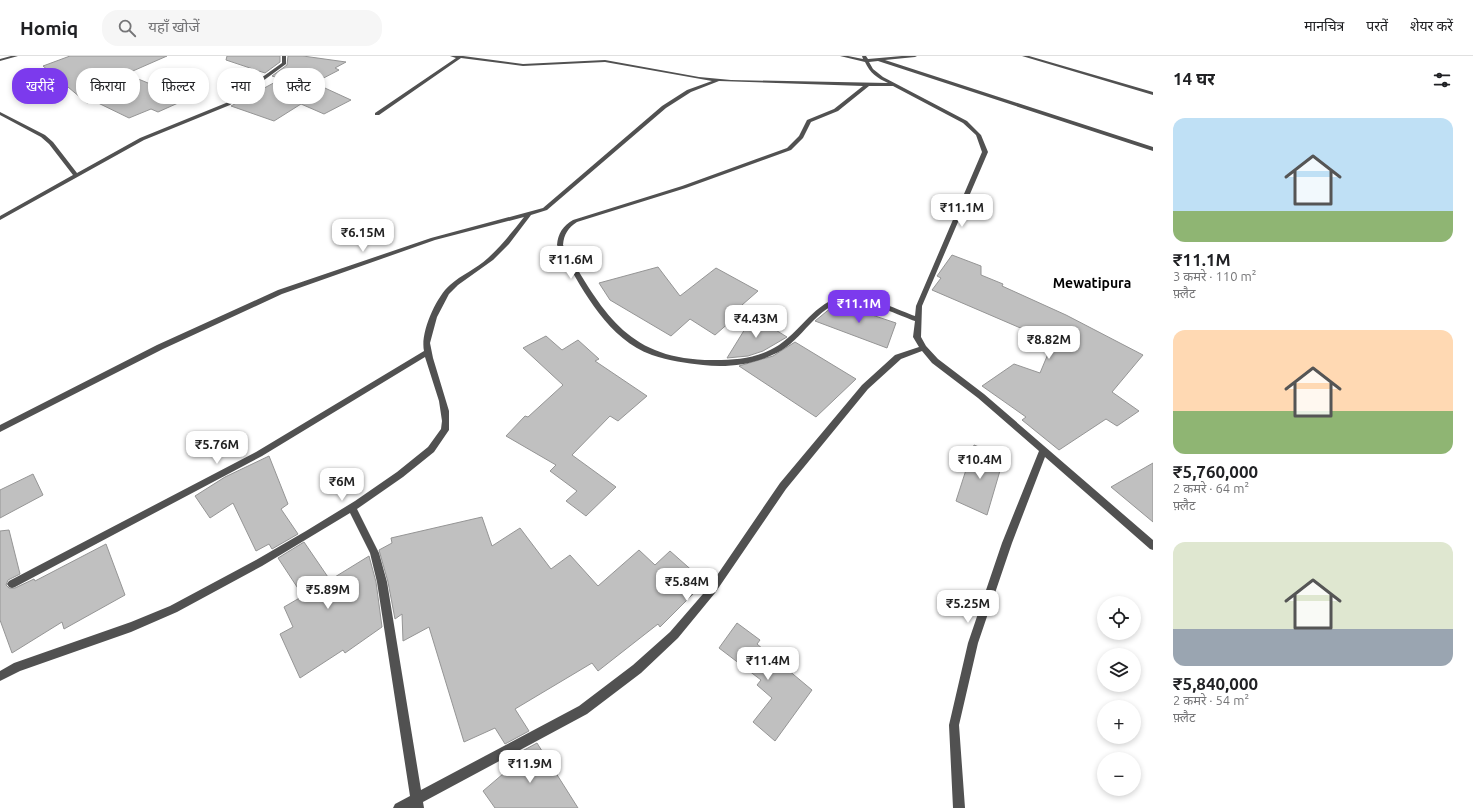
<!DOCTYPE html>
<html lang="hi">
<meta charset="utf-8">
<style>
:root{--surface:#fff;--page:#f6f6f6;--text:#202124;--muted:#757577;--line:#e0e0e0;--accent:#7c3aed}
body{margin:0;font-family:Ubuntu,"Noto Sans Devanagari",sans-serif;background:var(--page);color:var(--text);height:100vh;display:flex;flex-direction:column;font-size:15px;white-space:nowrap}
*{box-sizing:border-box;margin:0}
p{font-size:13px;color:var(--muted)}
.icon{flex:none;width:22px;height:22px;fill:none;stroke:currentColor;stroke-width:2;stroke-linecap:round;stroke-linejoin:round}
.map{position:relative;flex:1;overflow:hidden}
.panel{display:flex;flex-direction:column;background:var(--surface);width:320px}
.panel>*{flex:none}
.banner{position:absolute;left:12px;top:12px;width:380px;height:36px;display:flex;gap:8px}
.buttons{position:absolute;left:1097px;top:540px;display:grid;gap:8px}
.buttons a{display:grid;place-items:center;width:44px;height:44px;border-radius:50%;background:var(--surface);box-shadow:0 2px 6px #0003;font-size:20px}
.price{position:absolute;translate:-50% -34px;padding:0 9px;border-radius:8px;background:#fff;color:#222;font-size:13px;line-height:26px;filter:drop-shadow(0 1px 2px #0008)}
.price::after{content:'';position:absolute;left:50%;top:24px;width:12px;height:9px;margin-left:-6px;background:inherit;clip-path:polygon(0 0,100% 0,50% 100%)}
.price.on{background:var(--accent);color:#fff}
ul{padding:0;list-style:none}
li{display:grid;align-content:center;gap:8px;height:212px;padding:0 20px}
li span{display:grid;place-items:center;height:124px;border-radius:12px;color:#555}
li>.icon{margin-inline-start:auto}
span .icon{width:72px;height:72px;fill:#fffc;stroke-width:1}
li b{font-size:17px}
h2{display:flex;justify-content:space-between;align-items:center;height:48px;padding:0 20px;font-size:17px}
.chip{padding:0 14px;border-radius:16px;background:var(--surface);box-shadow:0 2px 6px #0003;font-size:14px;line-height:36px}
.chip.on{background:var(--accent);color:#fff}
header{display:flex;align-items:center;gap:24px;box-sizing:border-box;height:56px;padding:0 20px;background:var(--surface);border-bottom:1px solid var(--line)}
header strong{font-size:19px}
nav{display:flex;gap:22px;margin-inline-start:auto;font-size:14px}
.search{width:280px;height:36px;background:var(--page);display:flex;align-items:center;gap:10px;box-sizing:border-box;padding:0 14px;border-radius:16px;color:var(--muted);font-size:15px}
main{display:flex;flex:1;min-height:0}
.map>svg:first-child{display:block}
.building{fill:#c0c0c0;stroke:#959595}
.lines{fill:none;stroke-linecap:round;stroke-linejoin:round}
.minor{fill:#515151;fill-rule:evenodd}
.labels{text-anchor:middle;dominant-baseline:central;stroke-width:3.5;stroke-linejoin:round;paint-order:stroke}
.district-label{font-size:14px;font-weight:bold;fill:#000;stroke:#fff}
</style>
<header>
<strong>Homiq</strong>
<div class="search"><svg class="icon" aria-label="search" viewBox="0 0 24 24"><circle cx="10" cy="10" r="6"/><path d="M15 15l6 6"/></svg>यहाँ खोजें</div>
<nav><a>मानचित्र</a><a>परतें</a><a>शेयर करें</a></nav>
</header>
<main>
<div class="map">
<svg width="1153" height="752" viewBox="0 0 1153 752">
<rect width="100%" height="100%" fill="#fff"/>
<!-- building -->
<path class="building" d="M70,0H167L126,18L187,43L158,56L151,53L129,62L94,45L87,47L43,10Z
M227,0H280V6L265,17L226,4Z
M288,0H303L346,6L335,12L339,14L314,27L351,44L324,58L301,48L274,65L231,50L281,23L272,20L287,9Z
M952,199L981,210V219L1003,228L1002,230L1066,259L1143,299L1112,336L1139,355L1117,370L1106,363L1059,394L1022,364L1026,361L982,330L1014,308L1040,317L1053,286L932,234L941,222L937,220Z
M658,211L680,240L716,212L758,235L742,249L747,251L715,279L690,263L671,280L610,244L599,227Z
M839,248L896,267L887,292L815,265L832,251Z
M753,260L787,281L763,295L748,300L727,302Z
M546,280L562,294L578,284L599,303L595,305L647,340L618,365L610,360L572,399L616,431L586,460L566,445L577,435L550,415L556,409L506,380L525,360L528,361L563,329L523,292Z
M795,286L856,323L816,361L739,310L773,300Z
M974,389L1004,401L987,459L956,445Z
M269,400L288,448L281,453L298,478L272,493L269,488L256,495L233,447L210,462L195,440L225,421Z
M1153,407V466L1111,431Z
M33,418L43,439L0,462V434Z
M482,461L492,490L520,472L551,513L570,499L598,530L639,494L655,509L670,495L705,526L660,571L658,568L598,615L592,607L515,653L529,675L505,688L495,672L464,686L429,571L403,585L402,558L395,563L388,526L379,494L392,487L391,482Z
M9,474L20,518L8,524L6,529L9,532H15L34,523L35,525L106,488L125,539L64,573L62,566L12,597L0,564V475Z
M304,486L330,524L369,500L376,526L382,571L345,597L343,594L300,622L280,578L293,571L284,551L303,540L278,502Z
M737,567L760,584L757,588L812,634L775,685L753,666L772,642L757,629L761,624L719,592Z
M537,687L578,752H495L483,735L517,706L513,700Z"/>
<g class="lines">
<!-- minor -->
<path class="minor" d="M11,0H18L0,5V3Z
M282,0H286V8L230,49L144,84L0,164V160L73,119L49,88L41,81L0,59V56L45,79L53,86L77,117L140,82L226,47L282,7Z
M450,0H463L523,8L605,4L699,21L731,24L888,27C877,22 870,17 865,6L840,0H848L863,3L862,0H866L868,3L902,0H917L915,1L885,4L1153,91V95L878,5L869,6L873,13L883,21L967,65L981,79L988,96L922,250L921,281L926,290L938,303L984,338L1153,484V494L1150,493L1045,401L1012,487L978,587L959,669L965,752H953L949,669L968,587L1002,487L1039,395L978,342L932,307L922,295L901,303L868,333L786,433L715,537L678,582L641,617L587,658L423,746L424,752H393L395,748L410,740L377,526L370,497L350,457L262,510L177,556L131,576L20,615L0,625V615L14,607L131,566L170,550L256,504L306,475L355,445L397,416L428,391L441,373L442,365L439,345L425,301L262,400L15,531L12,532L9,531L7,528L9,525L256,396L424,295C420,277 436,241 450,229C461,219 476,213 488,202C501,190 513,175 524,161L435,184L282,238L163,293L0,376V369L157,289L278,234L431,182L543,152L662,50L687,34L712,25L605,6L523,10L461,2L379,59H375V57L456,2ZM719,25L863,30L834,53L807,64L799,80L787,92L682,130L573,164C563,170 558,177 557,189C581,230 605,282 652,299C669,305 686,307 703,309C730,312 758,308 782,294C806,279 820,246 852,243C859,242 904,261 915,265L913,281L919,291L895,299L862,329L780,427L709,531L670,576L633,609L579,650L421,734L387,526L379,497L357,453L403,421L434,396L449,374V355L433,302L430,287L437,261L449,238L458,229L493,204L509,188L531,159L547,154L666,52L691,36ZM869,30H893L963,67L976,79L982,96L916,250L915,260C904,256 860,237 852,238C817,242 805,271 779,289C759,302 738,304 715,304C627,305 603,256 563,189C564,178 568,172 577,166L686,132L791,94L803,82L811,66L838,55Z
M1022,0H1029L1153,36V39Z"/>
</g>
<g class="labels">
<!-- district labels -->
<g class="district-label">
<text x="1092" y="227">Mewatipura</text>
</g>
</g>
</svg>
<div class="buttons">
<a><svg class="icon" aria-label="locate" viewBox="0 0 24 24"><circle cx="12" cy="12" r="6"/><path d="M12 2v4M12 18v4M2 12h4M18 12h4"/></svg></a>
<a><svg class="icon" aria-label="layers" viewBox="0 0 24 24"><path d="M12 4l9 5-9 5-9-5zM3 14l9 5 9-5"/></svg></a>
<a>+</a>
<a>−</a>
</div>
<b class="price" style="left:962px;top:172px">₹11.1M</b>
<b class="price" style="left:363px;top:197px">₹6.15M</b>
<b class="price" style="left:571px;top:224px">₹11.6M</b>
<b class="price on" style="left:859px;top:268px">₹11.1M</b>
<b class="price" style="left:756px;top:283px">₹4.43M</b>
<b class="price" style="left:1049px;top:304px">₹8.82M</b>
<b class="price" style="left:217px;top:409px">₹5.76M</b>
<b class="price" style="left:980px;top:424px">₹10.4M</b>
<b class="price" style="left:342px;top:446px">₹6M</b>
<b class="price" style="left:687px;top:546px">₹5.84M</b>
<b class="price" style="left:328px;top:554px">₹5.89M</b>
<b class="price" style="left:968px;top:568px">₹5.25M</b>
<b class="price" style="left:768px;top:625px">₹11.4M</b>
<b class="price" style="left:530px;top:728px">₹11.9M</b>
<div class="banner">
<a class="chip on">खरीदें</a>
<a class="chip">किराया</a>
<a class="chip">फ़िल्टर</a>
<a class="chip">नया</a>
<a class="chip">फ़्लैट</a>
</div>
</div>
<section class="panel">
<h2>14 घर<svg class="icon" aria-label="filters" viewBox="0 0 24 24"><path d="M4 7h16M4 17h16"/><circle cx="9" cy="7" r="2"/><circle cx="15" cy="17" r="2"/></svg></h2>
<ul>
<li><span style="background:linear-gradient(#bfe0f5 75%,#8fb573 0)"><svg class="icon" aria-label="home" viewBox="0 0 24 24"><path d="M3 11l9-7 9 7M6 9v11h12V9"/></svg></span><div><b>₹11.1M</b><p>3 कमरे · 110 m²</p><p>फ़्लैट</p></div></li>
<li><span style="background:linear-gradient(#ffd9b3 65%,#8fb573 0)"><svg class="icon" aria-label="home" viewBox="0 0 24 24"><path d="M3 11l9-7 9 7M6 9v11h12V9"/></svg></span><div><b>₹5,760,000</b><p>2 कमरे · 64 m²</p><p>फ़्लैट</p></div></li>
<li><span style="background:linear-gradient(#dfe7d0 70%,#9aa5b1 0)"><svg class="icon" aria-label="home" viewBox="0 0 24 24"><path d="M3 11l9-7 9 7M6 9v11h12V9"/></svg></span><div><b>₹5,840,000</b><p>2 कमरे · 54 m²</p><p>फ़्लैट</p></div></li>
</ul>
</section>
</main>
